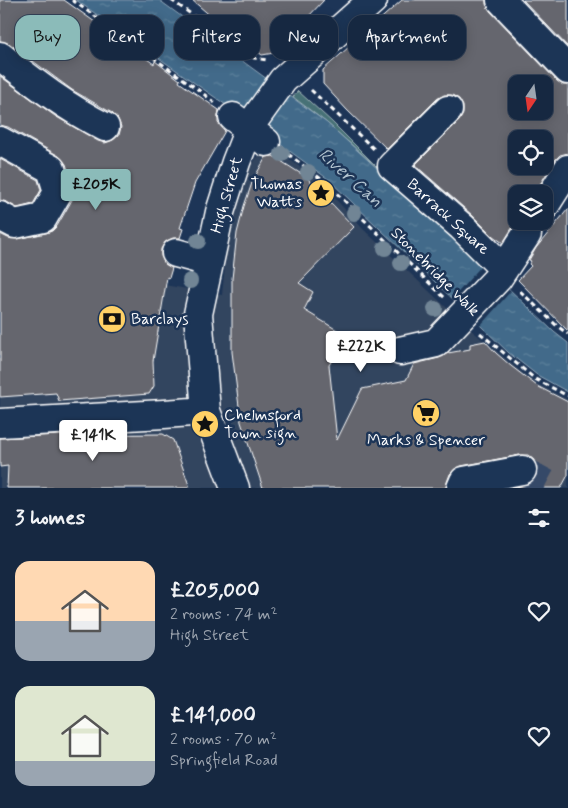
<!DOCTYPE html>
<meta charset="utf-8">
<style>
:root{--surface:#162841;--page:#1f3048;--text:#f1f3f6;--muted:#9ea6b1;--line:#35445a;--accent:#8bbbb9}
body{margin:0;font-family:Mynerve,sans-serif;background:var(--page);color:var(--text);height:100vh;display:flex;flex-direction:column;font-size:19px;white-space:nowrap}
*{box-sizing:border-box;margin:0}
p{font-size:16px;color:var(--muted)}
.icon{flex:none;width:28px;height:28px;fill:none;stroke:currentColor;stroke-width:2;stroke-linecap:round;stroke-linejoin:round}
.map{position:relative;height:488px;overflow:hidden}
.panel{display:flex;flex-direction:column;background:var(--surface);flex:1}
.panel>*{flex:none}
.top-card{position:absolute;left:15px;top:15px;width:539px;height:45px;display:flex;gap:10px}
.needle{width:32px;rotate:193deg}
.buttons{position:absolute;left:508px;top:75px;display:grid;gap:10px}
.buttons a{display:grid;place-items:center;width:45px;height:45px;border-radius:10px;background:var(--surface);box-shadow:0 2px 12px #0003,0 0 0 1px var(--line);font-size:25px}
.price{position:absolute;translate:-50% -42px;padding:0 11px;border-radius:5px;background:#fff;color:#222;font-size:16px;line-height:32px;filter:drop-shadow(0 1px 2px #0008)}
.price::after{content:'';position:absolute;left:50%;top:30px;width:15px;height:11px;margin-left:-8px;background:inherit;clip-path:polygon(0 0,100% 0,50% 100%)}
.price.selected{background:var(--accent);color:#111}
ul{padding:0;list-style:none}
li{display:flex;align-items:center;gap:15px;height:125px;padding:0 15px}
li span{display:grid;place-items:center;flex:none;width:140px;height:100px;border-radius:15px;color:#555}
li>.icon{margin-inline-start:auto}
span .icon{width:60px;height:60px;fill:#fffc;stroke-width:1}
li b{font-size:21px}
h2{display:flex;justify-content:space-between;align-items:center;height:60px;padding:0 15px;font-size:21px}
.tag{padding:0 18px;border-radius:15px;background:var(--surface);box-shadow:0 2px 12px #0003,0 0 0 1px var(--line);font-size:18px;line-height:45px}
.tag.selected{background:var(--accent);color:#111}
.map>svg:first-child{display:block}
.built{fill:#33445e}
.green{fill:#477176;stroke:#a3b8ba}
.water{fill:url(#water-ripples);stroke:#8ea6b9}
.pier{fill:#1d3557}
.building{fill:#65666e;stroke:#fff;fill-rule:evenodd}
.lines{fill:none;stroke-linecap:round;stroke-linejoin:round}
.minor-tunnel{stroke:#344968;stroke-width:28;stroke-dasharray:28 14;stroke-linecap:butt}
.minor-casing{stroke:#fff;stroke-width:31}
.path{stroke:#fff;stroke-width:3;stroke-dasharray:5 4;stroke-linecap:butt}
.minor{stroke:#1d3557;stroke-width:28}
.tree{fill:#718595}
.labels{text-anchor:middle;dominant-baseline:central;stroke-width:5;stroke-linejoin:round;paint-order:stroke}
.poi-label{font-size:16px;fill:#fff;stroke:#1d3557;text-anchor:start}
.street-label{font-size:16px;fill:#fff;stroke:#1d3557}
.water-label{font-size:18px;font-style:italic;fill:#b3c4d0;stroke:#1d3557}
</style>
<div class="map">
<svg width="568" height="488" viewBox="0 0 568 488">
<defs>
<pattern id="water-ripples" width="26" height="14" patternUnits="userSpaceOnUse" patternTransform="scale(1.25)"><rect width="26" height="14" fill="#426b8a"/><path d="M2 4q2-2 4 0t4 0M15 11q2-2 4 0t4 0" fill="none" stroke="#5e819c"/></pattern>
</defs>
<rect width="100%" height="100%" fill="#1d3557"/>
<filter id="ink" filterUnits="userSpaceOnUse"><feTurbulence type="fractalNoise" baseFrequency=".02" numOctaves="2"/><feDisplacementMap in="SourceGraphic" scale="10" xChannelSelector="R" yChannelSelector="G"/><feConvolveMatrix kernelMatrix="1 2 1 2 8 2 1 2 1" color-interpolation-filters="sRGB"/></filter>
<g filter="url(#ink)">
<!-- built -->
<path class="built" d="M268,144L318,180L363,229L464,324L521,372L539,385L568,400V488H0V278L141,281L222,295L226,255L236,209L247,170Z"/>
<!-- green -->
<path class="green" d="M298,91L332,122L378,168L327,123L293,97Z"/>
<!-- water -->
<path class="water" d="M76,0H159L327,123L483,264L554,332L568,343V392L537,375L509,353L328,179L236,112Z"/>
<!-- pier -->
<path class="pier" d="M483,264L511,291L480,326L452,299Z"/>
<!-- building -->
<path class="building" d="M0,0H64L154,64L155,61L180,80L179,82L219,110L218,116V123L225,131L195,183L180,228L183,229L180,238H173L165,242L161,249V256L165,264L172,268L169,278L167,277L153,361L154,386L149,394L59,401L56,393L0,397V234L8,238L18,239L46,233L52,231L57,226L72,200L74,193L73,187L66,164L59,156L8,127L0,125V76L55,116L98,141L105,143L113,140L119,135L121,127L118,119L112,113L72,90L10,44L0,41Z
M192,0H324L274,53L262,55L220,24Z
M402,0H486V4L490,11L557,81L563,85H568V153L560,155L555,160L534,194H516V221H519L514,225L503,243L493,236L472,215L415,165L459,121L463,114V106L459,99L452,95H444L437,99L387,149L347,110L323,84V70ZM516,84H544V111H516ZM516,139H544V166H516Z
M523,0H568V47Z
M273,156L306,177L354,227L299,283L313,292L304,310L347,336L329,365L337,440L362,389L406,380L414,364L439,358L448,353L470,349V344L485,341L496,353L511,366L537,386L568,402V475L561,488H511L525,485L532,482L537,475V467L534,460L528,455H520L461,466L455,469L450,474L447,482L446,488H263L241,422L232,352V279L237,233L244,206L253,180L266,157Z
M0,159L38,180L41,190L33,204L17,208L7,202L0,200Z
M568,209V331L518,280L531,266L529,264L531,261L529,260L536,248Z
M163,434L173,440L190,488H7L8,466L0,467V438L59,435Z"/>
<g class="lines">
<!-- minor-tunnel -->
<path class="minor-tunnel" d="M522,470L555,488"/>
<defs>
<path id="minor" d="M501,0L568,70
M0,56C33,82 67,108 105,127
M448,110L392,166L462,227L504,269
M233,117L266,142
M0,141L51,169L58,192L43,218L15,224L0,216
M544,207L568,169
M176,253L209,262
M400,351L436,343L498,278L527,234
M0,423L164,414L206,411
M235,488L206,411L198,314L220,212L236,162L250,126L283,80L373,0
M461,488L464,481L522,470"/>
</defs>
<!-- minor casing -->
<use href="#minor" class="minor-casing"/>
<!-- path -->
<path class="path" d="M72,0L196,88L215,103
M171,0L254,58L267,60
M311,90L374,149
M288,154L325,182L445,298
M520,291L557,326L568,334
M480,333L535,379L568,396"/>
<!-- minor -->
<use href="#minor" class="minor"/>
</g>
<!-- trees -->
<g class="tree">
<circle cx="282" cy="154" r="8"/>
<circle cx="308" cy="172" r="8"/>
<circle cx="354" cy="213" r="8"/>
<circle cx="198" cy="241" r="8"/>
<circle cx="385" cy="248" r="8"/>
<circle cx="401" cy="263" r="8"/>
<circle cx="190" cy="281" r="8"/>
<circle cx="435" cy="309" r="8"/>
</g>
</g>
<!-- icons -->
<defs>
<symbol id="sight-disc" viewBox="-11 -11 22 22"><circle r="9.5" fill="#ffd166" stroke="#1d3557"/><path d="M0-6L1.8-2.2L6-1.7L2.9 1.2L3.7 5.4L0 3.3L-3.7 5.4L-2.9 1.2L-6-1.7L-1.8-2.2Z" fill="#111"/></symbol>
<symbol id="bank-disc" viewBox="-11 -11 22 22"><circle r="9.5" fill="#ffd166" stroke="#1d3557"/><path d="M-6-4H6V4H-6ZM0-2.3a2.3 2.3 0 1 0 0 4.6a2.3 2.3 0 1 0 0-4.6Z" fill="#111"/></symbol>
<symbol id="supermarket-disc" viewBox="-11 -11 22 22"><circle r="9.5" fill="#ffd166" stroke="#1d3557"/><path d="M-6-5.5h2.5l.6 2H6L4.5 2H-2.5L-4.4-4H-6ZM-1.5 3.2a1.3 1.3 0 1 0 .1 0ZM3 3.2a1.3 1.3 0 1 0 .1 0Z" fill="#111"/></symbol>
</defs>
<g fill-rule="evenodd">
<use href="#sight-disc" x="305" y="177" width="32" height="32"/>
<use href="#bank-disc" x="96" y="303" width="32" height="32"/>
<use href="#supermarket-disc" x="410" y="397" width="32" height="32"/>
<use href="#sight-disc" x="189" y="408" width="32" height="32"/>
</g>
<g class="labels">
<!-- poi labels -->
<g class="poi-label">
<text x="302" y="184" text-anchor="end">Thomas<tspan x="302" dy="18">Watts</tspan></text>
<text x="131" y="319">Barclays</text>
<text x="224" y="415">Chelmsford<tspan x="224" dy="18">Town sign</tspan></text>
<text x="426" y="440" text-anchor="middle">Marks &amp; Spencer</text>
</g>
<!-- street labels -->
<g class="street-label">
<text transform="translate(227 195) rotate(-74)">High Street</text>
<text transform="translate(448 217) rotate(42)">Barrack Square</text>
<text transform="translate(435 272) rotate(45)">Stonebridge Walk</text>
</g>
<!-- water labels -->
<g class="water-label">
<text transform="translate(350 178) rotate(42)">River Can</text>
</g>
</g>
</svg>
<div class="buttons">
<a><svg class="needle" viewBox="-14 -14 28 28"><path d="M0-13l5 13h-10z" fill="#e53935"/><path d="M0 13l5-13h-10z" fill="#9ea6b1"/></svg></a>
<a><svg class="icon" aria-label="locate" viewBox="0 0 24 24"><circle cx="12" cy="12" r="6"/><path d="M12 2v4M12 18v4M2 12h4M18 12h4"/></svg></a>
<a><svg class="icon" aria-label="layers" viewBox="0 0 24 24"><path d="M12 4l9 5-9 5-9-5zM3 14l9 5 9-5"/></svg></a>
</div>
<b class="price selected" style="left:96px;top:211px">£205K</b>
<b class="price" style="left:361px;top:373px">£222K</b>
<b class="price" style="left:93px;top:462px">£141K</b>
<div class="top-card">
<a class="tag selected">Buy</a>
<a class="tag">Rent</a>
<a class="tag">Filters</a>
<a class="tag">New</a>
<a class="tag">Apartment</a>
</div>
</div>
<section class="panel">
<h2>3 homes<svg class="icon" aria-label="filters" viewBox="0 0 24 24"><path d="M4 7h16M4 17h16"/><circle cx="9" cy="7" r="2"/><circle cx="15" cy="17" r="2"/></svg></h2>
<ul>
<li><span style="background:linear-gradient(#ffd9b3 60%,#9aa5b1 0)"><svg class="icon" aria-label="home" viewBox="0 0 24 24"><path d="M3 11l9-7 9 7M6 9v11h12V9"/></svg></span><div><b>£205,000</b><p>2 rooms · 74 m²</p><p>High Street</p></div><svg class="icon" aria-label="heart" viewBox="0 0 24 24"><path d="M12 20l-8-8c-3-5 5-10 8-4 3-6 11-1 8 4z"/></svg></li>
<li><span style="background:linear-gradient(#dfe7d0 75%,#9aa5b1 0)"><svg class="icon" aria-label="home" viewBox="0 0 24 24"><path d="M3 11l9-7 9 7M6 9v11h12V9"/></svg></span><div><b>£141,000</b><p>2 rooms · 70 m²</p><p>Springfield Road</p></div><svg class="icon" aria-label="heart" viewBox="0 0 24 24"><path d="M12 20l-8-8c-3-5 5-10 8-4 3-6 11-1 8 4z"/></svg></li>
</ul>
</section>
